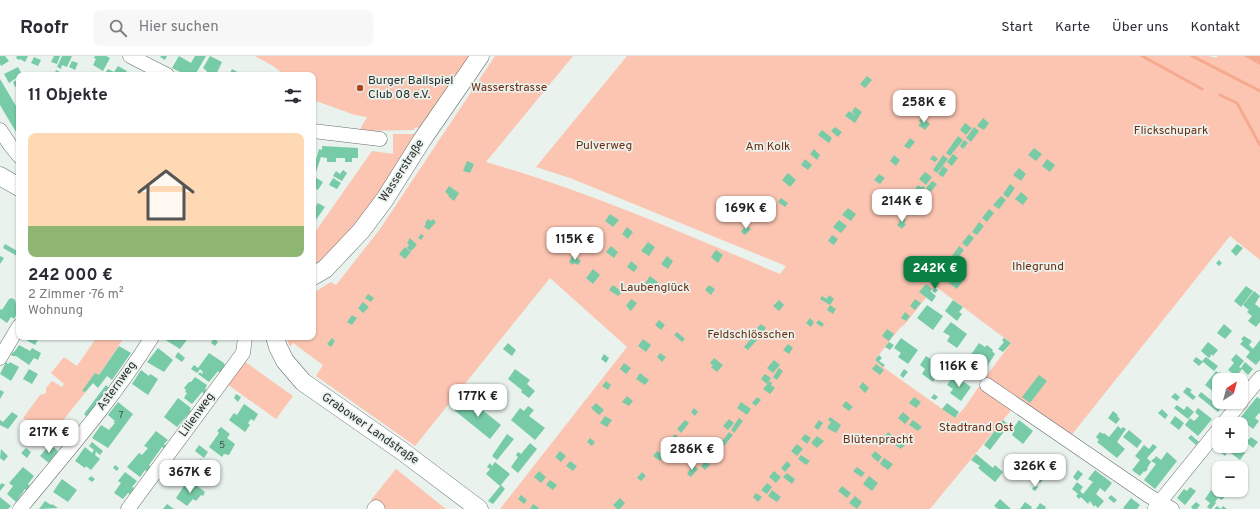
<!DOCTYPE html>
<html lang="de">
<meta charset="utf-8">
<style>
:root{--surface:#fff;--page:#f7f7f7;--text:#2b2b33;--muted:#7c7c81;--line:#e1e1e2;--accent:#0b8043}
body{margin:0;font-family:Overpass,sans-serif;background:var(--page);color:var(--text);height:100vh;display:flex;flex-direction:column;font-size:15px;white-space:nowrap}
*{box-sizing:border-box;margin:0}
p{font-size:13px;color:var(--muted)}
.icon{flex:none;width:22px;height:22px;fill:none;stroke:currentColor;stroke-width:2;stroke-linecap:round;stroke-linejoin:round}
.map{position:relative;flex:1;overflow:hidden}
.details{position:absolute;left:16px;top:16px;width:300px;height:268px;display:flex;flex-direction:column;background:var(--surface);border-radius:8px;box-shadow:0 1px 3px #0004}
.details>*{flex:none}
.needle{width:26px;rotate:36deg}
.buttons{position:absolute;left:1212px;top:317px;display:grid;gap:8px}
.buttons a{display:grid;place-items:center;width:36px;height:36px;border-radius:8px;background:var(--surface);box-shadow:0 1px 3px #0004;font-size:20px}
.price{position:absolute;translate:-50% -34px;padding:0 9px;border-radius:8px;background:#fff;color:#222;font-size:13px;line-height:26px;filter:drop-shadow(0 1px 2px #0008)}
.price::after{content:'';position:absolute;left:50%;top:24px;width:12px;height:9px;margin-left:-6px;background:inherit;clip-path:polygon(0 0,100% 0,50% 100%)}
.price.active{background:var(--accent);color:#fff}
ul{padding:0;list-style:none}
li{display:grid;align-content:center;gap:8px;height:212px;padding:0 12px}
li span{display:grid;place-items:center;height:124px;border-radius:8px;color:#555}
li>.icon{margin-inline-start:auto}
span .icon{width:72px;height:72px;fill:#fffc;stroke-width:1}
li b{font-size:17px}
h2{display:flex;justify-content:space-between;align-items:center;height:48px;padding:0 12px;font-size:17px}
header{display:flex;align-items:center;gap:24px;box-sizing:border-box;height:56px;padding:0 20px;background:var(--surface);border-bottom:1px solid var(--line)}
header strong{font-size:19px}
nav{display:flex;gap:22px;margin-inline-start:auto;font-size:14px}
.search{width:280px;height:36px;background:var(--page);display:flex;align-items:center;gap:10px;box-sizing:border-box;padding:0 14px;border-radius:8px;color:var(--muted);font-size:15px}
.map>svg:first-child{display:block}
.green{fill:#fcc5b2}
.water{fill:#f5a98e}
.lines{fill:none;stroke-linecap:round;stroke-linejoin:round}
.stream{stroke:#f5a98e;stroke-width:3}
.building{fill:#78cba7}
.minor-casing{stroke:#676f6b;stroke-width:15}
.major-casing{stroke:#676f6b;stroke-width:19}
.minor{stroke:#fff;stroke-width:14}
.major{stroke:#fff;stroke-width:18}
.poi-dot{fill:#ac461c;stroke:#e9f2ed;stroke-width:1.5}
.labels{text-anchor:middle;dominant-baseline:central;stroke-width:3.5;stroke-linejoin:round;paint-order:stroke}
.number-label{font-size:10px;fill:#3e564c}
.poi-label{font-size:12px;fill:#2b2f2d;stroke:#e9f2ed;text-anchor:start}
.park-label{font-size:12px;fill:#6e2c11;stroke:#e9f2ed}
.street-label{font-size:12px;fill:#2b2f2d;stroke:#e9f2ed}
</style>
<header>
<strong>Roofr</strong>
<div class="search"><svg class="icon" aria-label="search" viewBox="0 0 24 24"><circle cx="10" cy="10" r="6"/><path d="M15 15l6 6"/></svg>Hier suchen</div>
<nav><a>Start</a><a>Karte</a><a>Über uns</a><a>Kontakt</a></nav>
</header>
<div class="map">
<svg width="1260" height="453" viewBox="0 0 1260 453">
<rect width="100%" height="100%" fill="#e9f2ed"/>
<!-- green -->
<path class="green" d="M255,0H474L421,73L416,71L413,74C395,74 377,75 359,75L367,61L355,59L313,44V19H285L273,10Z
M495,0H573L486,106C587,135 683,177 780,218L786,210L570,122L536,111L627,0H1209L1216,2L1218,0H1260V204L1230,180L1070,381L985,322L1011,287L935,230L906,267L899,273L875,304L883,311L955,362L965,351L980,329L1013,352L930,453H500L627,291L550,222L415,390L316,320L323,309L293,287L290,291L286,281H313V237L331,226L336,229L380,173Z
M393,78H417L399,111L341,187L313,211V179L372,95L393,98Z
M97,281H124C103,317 75,349 49,382L23,362L40,339L46,337V332L52,325L62,331L64,328L51,317L64,301L77,310Z
M244,305L293,340L276,363L227,328Z
M396,413L446,453H383L371,444Z"/>
<!-- water -->
<path class="water" d="M1244,0H1260V9Z"/>
<g class="lines">
<!-- stream -->
<path class="stream" d="M1142,0L1202,33
M1192,0L1260,35
M1220,39L1237,47L1260,89"/>
</g>
<!-- building -->
<path class="building" d="M0,0H5L9,5L1,10L0,8Z
M17,0H28L25,6L20,3L19,4L16,2Z
M54,0H60L57,8L51,6Z
M62,0H72L67,11L62,9L61,13L57,11Z
M95,0H106L110,2L103,15L93,9L96,3L94,2Z
M161,0H167L165,4L160,1Z
M179,0L191,7L195,0H206L195,19H186L172,12Z
M210,0L222,6L216,19H207L205,18L207,15L203,12Z
M34,1L41,4L38,10L31,7Z
M72,5L78,7L75,14L69,11Z
M118,10L127,15L125,19H104L108,13L114,16Z
M18,11L22,18L9,27L4,18Z
M232,13L243,19H229Z
M56,14L60,16L59,17L63,19H54Z
M867,20L872,24L865,32L860,28Z
M0,23L19,55V81L0,49Z
M19,23V29L15,31L13,26Z
M932,47L941,54L935,60L929,55L932,52L929,51Z
M855,51L862,56L855,67L845,60L849,55L856,60L852,56Z
M922,61L930,68L925,74L918,69L921,67L919,65Z
M983,62L989,67L984,74L977,70Z
M965,67L972,72L966,79L960,74Z
M835,71L842,76L838,81L831,75Z
M974,71L979,75L971,86L966,82Z
M822,74L832,82L829,87L818,79Z
M958,80L963,84L950,100L946,97Z
M910,82L915,86L909,93L904,90Z
M964,84L968,87L963,93L960,90Z
M322,90L358,92V102H352V106H345V102H336V106H327V102L321,101L315,119L313,118V103L316,104L319,93L322,94Z
M1034,92L1042,98L1036,105L1028,99Z
M814,93L820,99L817,104L810,98Z
M953,98L958,102L952,110L947,106Z
M894,99L900,104L896,110L890,105Z
M933,99L938,103L935,106L930,103Z
M943,99L948,103L937,117L933,114Z
M805,103L812,109L808,114L801,109Z
M1047,103L1055,109L1050,116L1042,110Z
M467,105L474,108L470,117L463,115Z
M943,110L948,114L943,121L938,118Z
M1019,112L1026,118L1021,125L1013,119Z
M343,114L347,117L342,125L333,120L336,115L340,118Z
M925,116L932,121L926,129L919,123Z
M788,117L796,124L790,131L782,124Z
M879,118L885,122L880,128L874,124Z
M313,120L323,126L318,134L313,131Z
M333,122L341,127L337,133L329,129Z
M932,125L937,128L931,136L926,132Z
M1010,128L1015,132L1008,142L1003,138Z
M918,129L921,131L923,130L925,132L920,138L914,134Z
M449,130L459,137L454,145L448,140L449,139L445,136Z
M924,134L928,137L923,145L918,142Z
M915,136L919,139L916,143L912,139Z
M1021,136L1028,142L1023,149L1015,143Z
M910,140L915,143L909,151L905,147Z
M1001,140L1006,144L999,153L993,149Z
M781,142L788,147L785,151L778,146Z
M318,147L325,151L313,168V154Z
M755,148L762,153L757,159L750,153Z
M914,149L919,153L913,160L908,156Z
M848,152L856,158L851,165L842,159Z
M989,153L994,157L987,166L982,162Z
M610,158L619,164L613,171L605,165Z
M903,161L906,164L904,167L906,168L902,173L897,169Z
M428,163L431,165L433,163L436,166L429,174L424,171L426,168L425,167Z
M839,164L847,170L841,177L833,171Z
M979,166L984,170L977,179L972,176Z
M746,169L751,173L745,179L741,176Z
M627,171L633,176L628,183L622,178Z
M591,175L601,183L598,186L589,179Z
M421,178L424,180L421,184L418,182Z
M969,178L974,182L967,191L962,187Z
M832,179L838,183L834,189L828,185Z
M410,182L417,189L411,195L407,192L409,189L407,187Z
M648,186L655,191L649,200L641,195Z
M5,188L19,196L17,200L3,192Z
M1237,188L1243,192L1236,200L1231,195Z
M611,190L618,196L614,202L606,196Z
M959,190L964,194L957,203L952,200Z
M405,191L411,196L405,203L399,198Z
M716,194L723,199L718,207L711,201Z
M573,199L581,205L578,209L574,207L573,209L569,206Z
M0,200L4,202L0,208Z
M667,200L673,205L668,213L661,208Z
M1219,204L1222,207L1219,210L1216,207Z
M631,205L638,211L634,216L627,211Z
M937,212L944,218L937,227L930,222Z
M593,213L600,219L593,228L586,222Z
M650,220L658,226L653,232L645,227Z
M955,220L962,226L957,233L949,227Z
M926,228L932,233L930,235L936,240L932,246L919,236Z
M613,229L622,236L618,240L609,234Z
M709,229L715,233L711,239L705,234Z
M1246,230L1253,235L1241,251L1234,245Z
M934,232L938,234L935,237L932,235Z
M1254,235L1260,240L1255,248L1260,252V266L1256,271L1248,265L1252,260L1247,256L1249,254L1243,249Z
M368,238L374,242L371,246L365,242Z
M829,239L834,243L830,249L820,243L822,240L827,243Z
M12,242L15,244L16,248L19,249V254L14,263L11,261L7,267L0,262V253L2,254L9,243Z
M631,243L637,247L631,255L626,250Z
M915,243L921,247L915,254L910,250Z
M779,244L784,249L779,255L773,250Z
M953,244L963,251L959,256L962,258L957,265L945,255Z
M363,246L369,251L363,257L358,252Z
M830,249L836,253L833,258L827,254Z
M927,249L943,260L933,274L917,262Z
M905,256L910,260L906,265L901,262Z
M352,259L357,262L352,269L347,266Z
M810,262L814,266L811,271L806,267Z
M659,264L665,269L661,274L655,269Z
M819,264L824,268L822,271L816,267Z
M951,266L967,278L957,292L947,285L950,280L943,276Z
M761,268L766,272L762,277L757,272Z
M1224,268L1232,275L1225,283L1217,277Z
M887,273L894,278L889,285L882,280Z
M677,276L685,283L682,286L674,279Z
M753,280L757,284L748,294L744,291Z
M1244,280L1252,285L1249,289L1253,293L1260,284V304L1256,309L1246,301L1250,296L1240,288L1243,285L1241,283Z
M21,281H44L42,284L39,282L35,289Z
M165,281H189L180,293L164,283Z
M214,282L218,286L215,290L211,287Z
M332,282L335,285L331,291L327,288Z
M901,282L918,294L908,308L898,301L901,297L894,292Z
M1004,282L1011,287L1003,296L998,293L1004,286L1002,284Z
M643,283L651,289L646,296L638,290Z
M889,286L894,289L890,294L885,291Z
M1208,286L1218,294L1213,300L1212,298L1209,302L1201,295Z
M508,287L516,294L512,300L503,293Z
M979,287L985,291L987,289L993,294L992,295L995,298L986,312L970,300Z
M788,288L793,292L789,298L783,294Z
M19,289L30,295L32,292L41,297L38,304L34,302L29,309L16,300H12L11,298L15,295Z
M119,290L131,297L112,324L107,320L98,332L93,327L85,336L82,335L95,317L99,319Z
M158,292L173,304L164,316L147,306Z
M178,296L185,302L182,306L175,301Z
M209,297L224,307L225,310L220,317L218,315L209,326L198,318L200,316L202,318L203,316L200,313L197,317L191,313L194,309L198,312Z
M660,297L666,301L662,306L657,301Z
M604,298L609,302L606,307L601,303Z
M1236,298L1244,305L1239,311L1241,312L1245,306L1253,313L1248,319L1242,313L1239,317L1247,324L1245,327L1228,314L1234,307L1231,304Z
M879,299L882,302L879,305L885,309L883,311L875,304Z
M926,300L943,311L933,326L922,318L925,313L920,309Z
M1196,301L1203,306L1199,310L1193,305Z
M1206,301L1218,310L1214,315L1202,305Z
M714,302L723,309L717,316L711,311L713,309L710,307Z
M774,304L780,309L773,317L767,312Z
M6,306L8,308L10,306L19,311L11,325L0,318Z
M624,307L631,312L626,318L620,313Z
M876,308L884,314L880,319L872,313Z
M779,312L783,315L777,324L773,321Z
M29,313L38,318L32,328L23,323Z
M515,313L530,324L527,328L535,335L529,342L521,336L522,334L508,323Z
M904,313L908,316L903,322L900,319Z
M141,314L149,320L150,318L152,319L158,323L148,339L132,328Z
M1216,315L1219,317L1220,316L1230,324H1219V340L1205,329Z
M640,317L649,324L645,329L636,323Z
M765,318L771,322L767,328L761,323Z
M954,319L971,331L961,345L950,337L953,333L947,329Z
M1039,319L1047,325L1030,347L1022,341Z
M195,321L207,329L205,333L207,334L204,338L202,336L192,348L184,342L187,337L185,336L186,334L184,332L189,326H191Z
M606,325L611,329L608,334L602,330Z
M770,325L772,327L771,329L775,332L770,338L763,333Z
M863,326L869,332L865,337L859,331Z
M106,329L109,332L87,361L84,358Z
M1187,331L1192,334L1190,336L1196,341L1193,344L1183,336Z
M0,334L4,336L0,343Z
M1201,336L1221,352L1218,356L1198,340Z
M1175,337L1180,341L1177,345L1171,341Z
M236,338L241,341L238,346L234,342Z
M934,338L938,341L935,344L931,342Z
M465,340L501,369L490,383L454,354Z
M627,340L633,345L629,350L622,346Z
M757,341L761,344L756,350L752,347Z
M914,341L921,346L916,352L909,347Z
M1257,341L1260,343V358L1259,357L1255,362L1259,365L1253,373L1240,362Z
M178,342L191,352L190,354L191,355L177,371L164,361Z
M846,345L853,351L849,355L842,350Z
M118,346L133,358L108,392L92,382L101,369L109,374L115,367L113,366L115,365L108,359Z
M741,346L751,353L747,359L737,352Z
M596,347L604,354L599,359L591,352Z
M947,347L959,356L955,362L942,353Z
M244,348L258,358L254,365L251,363L248,367L250,369L245,376L229,364L234,357L237,359Z
M1177,349L1184,354L1187,350L1194,356L1188,363L1174,352Z
M528,350L534,354L529,360L545,372L535,384L511,364L520,352L524,355Z
M694,352L698,356L695,360L691,356Z
M1198,352L1212,363L1198,380L1185,369L1190,362L1194,365L1199,360L1195,356Z
M1162,353L1168,359L1165,363L1158,357Z
M1113,355L1118,359L1117,360L1120,363L1116,368L1108,362Z
M12,356L18,360L8,373L0,369V364L3,366Z
M903,356L910,362L905,368L898,362Z
M605,360L612,364L607,371L600,367Z
M1175,360L1184,367L1179,374L1170,367Z
M830,361L841,369L836,377L827,372L831,366L828,364Z
M739,362L743,365L734,377L731,374Z
M729,363L734,367L728,374L723,370Z
M685,364L689,367L681,377L677,373Z
M819,364L823,367L818,374L814,371Z
M913,364L922,371L918,375L909,369Z
M1003,364L1009,369L990,394L984,389Z
M1019,364L1033,375L1023,388L1012,379L1014,375L1012,374Z
M1118,370L1121,373L1123,371L1126,373L1117,386L1125,393L1117,402L1097,386L1099,384L1096,381L1100,376L1103,378L1104,377L1109,381Z
M221,371L230,378L227,382L235,388L229,399L224,398L222,401L209,391L219,377L217,375Z
M1129,374L1142,385L1137,392L1123,381Z
M156,375L168,384L164,388L166,390L165,393L162,391L149,409L151,411L147,416L145,414L140,421L127,411L139,397L142,399L148,392L144,390Z
M729,376L733,379L724,390L720,388Z
M888,376L895,382L892,386L884,381Z
M53,377L67,388L64,392L50,381Z
M507,378L514,383L497,404L492,400Z
M675,378L678,381L674,386L671,383Z
M805,378L811,382L807,388L801,383Z
M1191,379L1199,386L1196,389L1188,382Z
M817,380L824,385L817,392L811,387Z
M1251,381L1258,386L1253,392L1246,386Z
M590,382L595,386L592,390L587,386Z
M898,384L905,389L901,393L895,389Z
M92,386L103,395L100,399L89,390Z
M530,387L537,393L518,417L511,411L518,401L516,399L518,396L521,398Z
M50,388L58,395L49,407L40,400Z
M797,388L803,393L797,400L791,395Z
M1153,388L1157,391L1147,402L1151,406L1147,412L1148,413L1145,416L1144,415L1140,420L1132,414L1140,404L1135,400L1144,389L1149,393Z
M199,389L208,396L204,402L195,395Z
M1219,390H1241L1242,391L1240,393L1245,397L1240,404L1228,395L1225,400L1217,393Z
M85,391L92,397L94,394L96,396L95,399L100,403L91,414L86,410L85,412L75,405Z
M704,391L710,396L706,401L700,396Z
M26,392L31,396L27,402L21,397Z
M1,393L8,400L4,405L0,402Z
M560,395L566,400L561,406L555,401Z
M657,395L664,399L660,405L653,400Z
M875,395L882,401L878,406L871,400Z
M1167,396L1177,405L1155,433L1144,424L1156,408L1151,405L1153,403H1154L1156,400L1161,404Z
M976,398L993,412L995,409L1003,416L995,426L978,412L980,410L971,404Z
M801,399L810,405L806,409L798,403Z
M884,402L893,408L888,414L880,408Z
M1020,402L1029,409L1032,405L1041,412L1033,421L1019,410L1010,421L1007,418Z
M200,403L211,411L207,416L211,419L204,429L189,418Z
M570,405L577,410L573,415L566,410Z
M705,405L710,409L705,414L701,410Z
M787,405L791,409L785,416L781,412Z
M495,406L510,418L500,430L486,418L490,413L487,411L490,407L492,410Z
M1225,406L1228,408V410L1231,412H1225L1222,409Z
M1236,406L1241,410L1240,412H1234L1233,410Z
M115,409L119,412L117,415L113,412Z
M693,409L698,413L691,421L687,418Z
M23,411L34,420L28,428L30,430L27,434L25,433L16,446L7,438L13,430L9,427Z
M857,411L865,417L861,421L853,415Z
M1078,414L1083,418L1077,425L1073,421Z
M1095,414L1112,427L1105,436L1100,432L1096,438L1104,445L1098,452L1095,449L1094,451L1090,445L1088,448L1081,441L1079,443L1076,440L1078,438L1072,433L1077,426L1083,431L1080,435L1083,438L1093,426L1088,423Z
M539,415L546,421L541,427L534,421Z
M774,415L781,421L776,427L769,421Z
M125,416L137,425L132,431L134,432L130,438L128,437L123,443L114,437L121,427L118,425Z
M642,416L646,420L641,425L637,422Z
M787,417L795,423L792,428L783,421Z
M1042,418L1045,421L1040,427L1037,425Z
M91,420L95,423L92,426L88,423Z
M869,420L878,427L872,435L863,428Z
M62,423L77,434L68,446L53,436Z
M550,424L557,429L553,434L546,429Z
M2,427L5,429L0,435V429Z
M186,427L193,432L196,429L205,436L203,440L201,439L196,445L193,443L187,450L176,442Z
M767,427L772,431L767,438L761,434Z
M501,429L505,433L493,448L488,445Z
M1035,429L1038,431L1035,435L1032,433Z
M842,430L851,437L847,442L838,435Z
M1190,431L1196,435L1185,449L1177,442L1184,433L1187,435Z
M772,434L781,441L777,446L768,440Z
M1211,434L1216,438L1215,439L1217,441L1221,435L1226,439L1222,444L1218,442L1215,446L1216,447L1211,453H1210L1207,451L1210,447L1205,443Z
M756,437L762,441L758,446L753,441Z
M521,439L527,444L524,448L518,443Z
M1111,439L1117,444L1114,447L1108,442Z
M855,440L862,446L857,453L849,447Z
M0,441L11,450L8,453H0Z
M620,442L625,447L620,453H617L613,449Z
M1131,442L1140,449L1137,453H1125L1123,452Z
M1000,443L1011,453H998L994,450Z
M45,445L51,449L52,448L58,452L39,453Z
M1025,446L1032,451L1031,453H1020Z
M1196,446L1200,449L1197,453H1193L1191,451Z
M1040,447L1046,451L1045,453H1036Z
M167,448L174,453H163Z
M533,448L539,452L538,453H530Z
M1217,450L1221,453L1223,450L1227,453H1214Z"/>
<g class="lines">
<defs>
<path id="minor" d="M130,0L167,19
M0,74L10,89L19,100
M313,75L380,83
M0,302L19,270
M987,329L1149,440L1172,453
M1241,345L1260,322
M1223,368L1241,346
M1155,452L1219,373
M20,453C66,397 114,342 152,281
M128,453L243,297L245,282
M374,453L376,451L378,453"/>
<path id="major" d="M0,120L19,131
M313,220L325,213L361,175L385,143L422,84L480,0
M275,281L278,291L285,305L303,326L402,395L479,453"/>
</defs>
<!-- minor casing -->
<use href="#minor" class="minor-casing"/>
<!-- major casing -->
<use href="#major" class="major-casing"/>
<!-- minor -->
<use href="#minor" class="minor"/>
<!-- major -->
<use href="#major" class="major"/>
</g>
<!-- markers -->
<circle class="poi-dot" cx="360" cy="32" r="4"/>
<g class="labels">
<!-- number labels -->
<g class="number-label">
<text x="121" y="359">7</text>
<text x="222" y="389">5</text>
</g>
<!-- poi labels -->
<g class="poi-label">
<text x="368" y="25">Burger Ballspiel<tspan x="368" dy="14">Club 08 e.V.</tspan></text>
</g>
<!-- park labels -->
<g class="park-label">
<text x="509" y="32">Wasserstrasse</text>
<text x="1171" y="75">Flickschupark</text>
<text x="604" y="90">Pulverweg</text>
<text x="768" y="91">Am Kolk</text>
<text x="1038" y="211">Ihlegrund</text>
<text x="655" y="232">Laubenglück</text>
<text x="751" y="279">Feldschlösschen</text>
<text x="976" y="372">Stadtrand Ost</text>
<text x="878" y="384">Blütenpracht</text>
</g>
<!-- street labels -->
<g class="street-label">
<text transform="translate(402 115) rotate(-57)">Wasserstraße</text>
<text transform="translate(117 330) rotate(-54)">Asternweg</text>
<text transform="translate(197 359) rotate(-54)">Lilienweg</text>
<text transform="translate(370 373) rotate(35)">Grabower Landstraße</text>
</g>
</g>
</svg>
<div class="buttons">
<a><svg class="needle" viewBox="-14 -14 28 28"><path d="M0-13l5 13h-10z" fill="#e53935"/><path d="M0 13l5-13h-10z" fill="#7c7c81"/></svg></a>
<a>+</a>
<a>−</a>
</div>
<b class="price" style="left:924px;top:68px">258K €</b>
<b class="price" style="left:902px;top:167px">214K €</b>
<b class="price" style="left:746px;top:174px">169K €</b>
<b class="price" style="left:575px;top:205px">115K €</b>
<b class="price active" style="left:935px;top:234px">242K €</b>
<b class="price" style="left:959px;top:332px">116K €</b>
<b class="price" style="left:478px;top:362px">177K €</b>
<b class="price" style="left:49px;top:398px">217K €</b>
<b class="price" style="left:692px;top:415px">286K €</b>
<b class="price" style="left:1035px;top:432px">326K €</b>
<b class="price" style="left:190px;top:438px">367K €</b>
<section class="details">
<h2>11 Objekte<svg class="icon" aria-label="filters" viewBox="0 0 24 24"><path d="M4 7h16M4 17h16"/><circle cx="9" cy="7" r="2"/><circle cx="15" cy="17" r="2"/></svg></h2>
<ul>
<li><span style="background:linear-gradient(#ffd9b3 75%,#8fb573 0)"><svg class="icon" aria-label="home" viewBox="0 0 24 24"><path d="M3 11l9-7 9 7M6 9v11h12V9"/></svg></span><div><b>242 000 €</b><p>2 Zimmer · 76 m²</p><p>Wohnung</p></div></li>
</ul>
</section>
</div>
